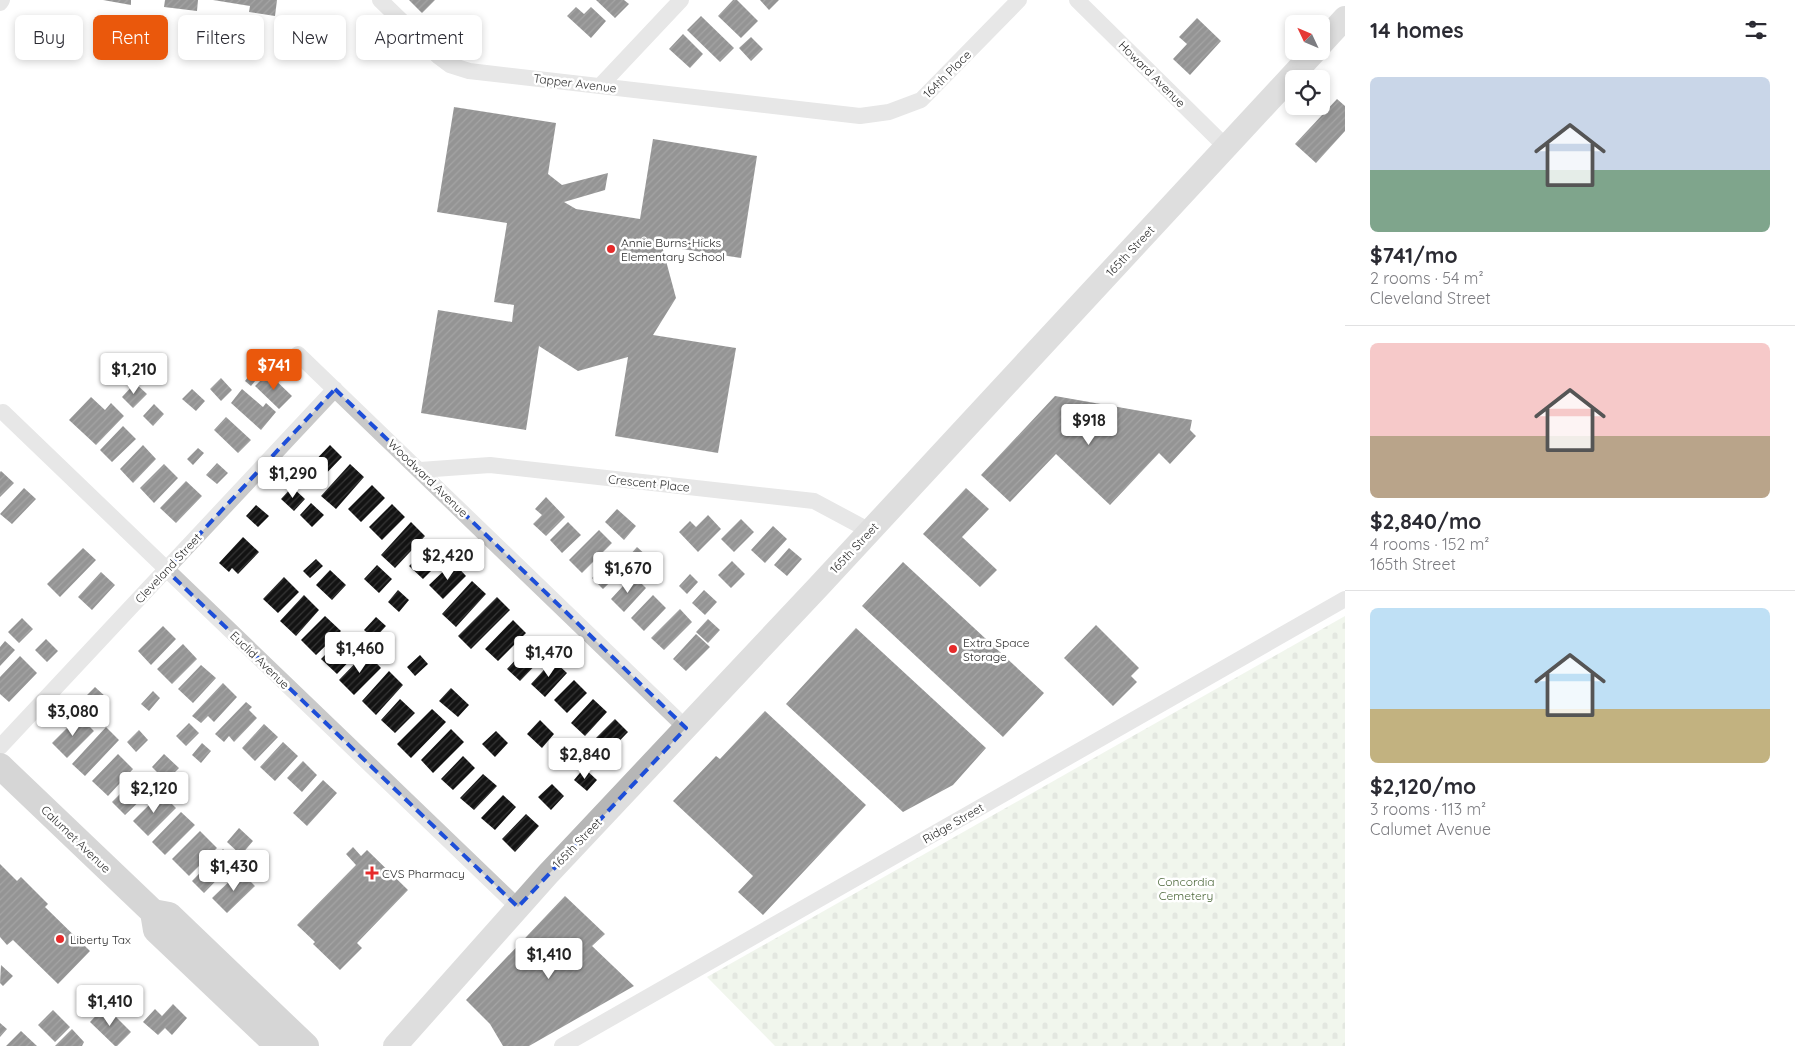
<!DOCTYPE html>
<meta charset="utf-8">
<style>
:root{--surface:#fff;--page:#f7f7f7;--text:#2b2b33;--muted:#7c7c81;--line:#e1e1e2;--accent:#ea580c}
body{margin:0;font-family:Quicksand,sans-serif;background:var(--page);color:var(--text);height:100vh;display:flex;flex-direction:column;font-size:19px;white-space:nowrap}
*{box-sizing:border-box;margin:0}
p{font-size:16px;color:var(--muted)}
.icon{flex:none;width:28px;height:28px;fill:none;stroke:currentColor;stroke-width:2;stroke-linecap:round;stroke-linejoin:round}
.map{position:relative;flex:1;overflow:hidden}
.panel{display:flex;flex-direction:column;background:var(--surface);width:450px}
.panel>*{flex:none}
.guide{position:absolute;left:15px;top:15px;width:475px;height:45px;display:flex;gap:10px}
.needle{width:32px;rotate:314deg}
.buttons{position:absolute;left:1285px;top:15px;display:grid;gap:10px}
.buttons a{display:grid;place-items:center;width:45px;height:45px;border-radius:8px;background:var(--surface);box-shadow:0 2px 8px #0003;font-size:25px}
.price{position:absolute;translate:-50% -42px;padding:0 11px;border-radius:5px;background:#fff;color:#222;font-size:16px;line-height:32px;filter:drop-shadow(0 1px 2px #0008)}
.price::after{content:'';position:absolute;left:50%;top:30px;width:15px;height:11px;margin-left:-8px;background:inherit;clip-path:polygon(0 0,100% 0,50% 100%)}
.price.current{background:var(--accent);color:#fff}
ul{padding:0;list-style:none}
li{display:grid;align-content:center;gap:10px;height:265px;padding:0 25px}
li+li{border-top:1px solid var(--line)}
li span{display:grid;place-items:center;height:155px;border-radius:8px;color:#555}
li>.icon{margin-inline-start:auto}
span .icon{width:90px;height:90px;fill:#fffc;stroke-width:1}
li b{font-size:21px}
h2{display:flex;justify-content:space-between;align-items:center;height:60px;padding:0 25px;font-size:21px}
.tag{padding:0 18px;border-radius:8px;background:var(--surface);box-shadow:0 2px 8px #0003;font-size:18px;line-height:45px}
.tag.current{background:var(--accent);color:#fff}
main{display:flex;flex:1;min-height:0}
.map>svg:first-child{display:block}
.cemetery{fill:url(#cemetery-stones)}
.building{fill:url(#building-hatch)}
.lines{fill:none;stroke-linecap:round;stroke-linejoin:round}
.street{stroke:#c9c9c9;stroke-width:16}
.secondary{stroke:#b6b6b6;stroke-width:24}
.primary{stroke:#a4a4a4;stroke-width:26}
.marked{fill:none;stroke:#1d4ed8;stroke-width:4;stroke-dasharray:10 6;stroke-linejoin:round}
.poi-dot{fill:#e62a2a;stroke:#fff;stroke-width:2}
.labels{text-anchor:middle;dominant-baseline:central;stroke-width:5;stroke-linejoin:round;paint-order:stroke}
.street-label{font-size:12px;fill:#2c2c2c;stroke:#fff}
.poi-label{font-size:12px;fill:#2c2c2c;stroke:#fff;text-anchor:start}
.park-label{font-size:12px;fill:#4b6739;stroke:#fff}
</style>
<main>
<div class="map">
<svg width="1345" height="1046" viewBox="0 0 1345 1046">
<defs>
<pattern id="cemetery-stones" width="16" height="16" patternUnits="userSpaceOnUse" patternTransform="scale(1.25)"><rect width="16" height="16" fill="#e0ead8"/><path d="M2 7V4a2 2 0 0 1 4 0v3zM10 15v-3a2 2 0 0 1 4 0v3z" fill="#c0c9ba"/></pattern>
<pattern id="building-hatch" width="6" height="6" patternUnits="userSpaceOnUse" patternTransform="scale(1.25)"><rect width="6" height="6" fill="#131313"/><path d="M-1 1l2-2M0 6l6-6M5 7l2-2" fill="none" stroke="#363636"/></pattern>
</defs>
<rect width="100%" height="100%" fill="#fff"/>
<!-- cemetery -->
<path class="cemetery" d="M1345,616V1046H775L707,977Z"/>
<!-- building -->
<path class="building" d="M103,0H131V5Z
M165,0H198L197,11L164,7Z
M213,0H277L275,16L249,12L250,6Z
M409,0H435L422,13Z
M596,0H624L629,4L615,18Z
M733,0H737L758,21L741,38L718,16Z
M760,0H779L769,10Z
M576,7L584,14L591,7L606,21L591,38L567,16Z
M701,16L734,48L720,62L687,30Z
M1197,18L1221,41L1190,75L1173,59L1187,44L1179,37Z
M683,34L703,54L690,68L669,49Z
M751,37L763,49L751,61L739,48Z
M1337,99L1345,106V131L1316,163L1295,144Z
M454,107L556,123L548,174L562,185L608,173L605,190L564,202L576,209L640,219L653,139L757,156L741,258L662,246L676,298L653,335L736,348L718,453L615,436L628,357L578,371L539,346L526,430L421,413L438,310L512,322L514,305L494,302L507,223L437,212Z
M255,368L261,374L251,386L245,381Z
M268,373L292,396L279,409L255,386Z
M221,378L232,390L221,401L210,389Z
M135,383L147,394L133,408L122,397Z
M192,389L205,401L196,411L182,399Z
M242,389L263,407L266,403L276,412L261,430L231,403Z
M1055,396L1192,420L1190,430L1196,436L1170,464L1159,453L1110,505L1056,454L1010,502L981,475Z
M91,397L105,410L111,403L124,416L96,445L69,420Z
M154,404L164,414L153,426L143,416Z
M226,417L251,440L238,453L214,430Z
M123,426L136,439L112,462L100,450Z
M143,445L156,459L133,483L120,469Z
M330,445L342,457L319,481L307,469Z
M198,448L204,453L193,465L187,459Z
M217,463L228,473L217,484L206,475Z
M164,464L178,478L154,503L140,488Z
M350,464L364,477L336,509L321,496Z
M1,471L14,483L0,497V472Z
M186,481L202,496L176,523L160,508Z
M372,485L385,498L361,522L348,509Z
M292,487L305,499L294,511L281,499Z
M24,488L36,499L12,524L0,514Z
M966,488L989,509L962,537L997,570L980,587L923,534Z
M546,497L565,517L546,536L533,524L542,515L535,509Z
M311,503L324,515L312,527L300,515Z
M392,504L405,517L382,540L369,527Z
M256,505L269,516L258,527L246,516Z
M617,509L636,526L624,540L605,522Z
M708,515L721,529L698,552L679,532L690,521L696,527Z
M741,519L754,532L734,552L721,539Z
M411,522L425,536L395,568L381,555Z
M568,522L581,535L562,553L550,540Z
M773,526L787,539L765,563L751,550Z
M599,530L612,543L582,573L569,560Z
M243,537L259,552L238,574L232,568L229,572L219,563Z
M436,540L449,553L423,579L409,566Z
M637,547L648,557L638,567L628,557Z
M83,548L96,560L60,597L47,584Z
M789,548L802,559L787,576L774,565Z
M614,557L625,568L603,589L592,578Z
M316,559L323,566L310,578L303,571Z
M732,561L745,574L731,588L718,575Z
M453,562L466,576L443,599L429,585Z
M903,562L1044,693L1003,737L862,606Z
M377,565L392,579L379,593L364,579Z
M330,570L346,585L332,600L316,585Z
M101,572L115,585L92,610L78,597Z
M690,574L698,582L687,594L679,586Z
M633,575L646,588L624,612L611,599Z
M284,577L299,592L278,613L263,599Z
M472,581L486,594L456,627L442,614Z
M398,590L409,600L399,612L388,602Z
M704,590L717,602L705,615L692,603Z
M304,595L319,610L296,636L280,621Z
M653,595L666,608L644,631L631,618Z
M497,597L510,610L471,649L458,636Z
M680,609L692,622L664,650L651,638Z
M325,616L341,631L316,655L301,640Z
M376,617L386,626L374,639L364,630Z
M22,618L33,629L19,643L8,632Z
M708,619L720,630L708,643L696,632Z
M513,620L526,633L498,661L485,649Z
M1096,625L1139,668L1131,676L1137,682L1113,706L1064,658Z
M163,626L176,639L151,665L138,651Z
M856,628L986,748L953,785L903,812L786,704Z
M696,634L710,647L686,671L673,659Z
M345,635L360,650L337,674L321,659Z
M46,639L58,651L47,662L35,650Z
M5,641L15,650L0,666V647Z
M533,641L547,653L520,681L507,669Z
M183,644L197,659L172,684L157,669Z
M366,652L381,668L354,695L339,680Z
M420,655L428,664L415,676L407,667Z
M20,656L37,673L9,702L0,694V677Z
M553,660L567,673L545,697L531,684Z
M201,665L216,678L193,703L178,689Z
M389,671L403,685L376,715L362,701Z
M574,680L587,693L567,713L554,700Z
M223,683L237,697L214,722L208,716L201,723L192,716Z
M95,687L107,698L98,708L86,696Z
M451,688L469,705L458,717L439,701Z
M153,691L160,698L149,711L141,704Z
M400,699L415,713L395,733L381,720Z
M593,699L607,712L585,736L571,723Z
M246,702L252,707L249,710L257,718L234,742L229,736L224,742L215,734Z
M432,709L446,722L411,758L397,744Z
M765,711L866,805L763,915L738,892L753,876L673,801L716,756L720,759Z
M79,716L94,731L67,758L52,743Z
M615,719L628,732L604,757L591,743Z
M540,720L554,734L542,748L527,734Z
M189,723L199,733L186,746L176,736Z
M264,724L278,737L255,761L242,748Z
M106,727L119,740L85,776L72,764Z
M451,729L464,742L433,773L421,760Z
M139,730L148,740L136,752L127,742Z
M496,731L508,743L495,757L482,744Z
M283,742L298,756L275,781L260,767Z
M202,743L211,751L201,763L192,755Z
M118,754L133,769L108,796L92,781Z
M164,754L179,768L166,781L152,767Z
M463,756L475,768L453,790L441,779Z
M303,761L317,775L302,792L287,778Z
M584,768L597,780L587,791L574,780Z
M483,774L497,786L474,810L460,798Z
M136,778L149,792L125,815L112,802Z
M323,780L337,793L307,826L293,813Z
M552,784L564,796L551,810L538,797Z
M161,793L176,808L148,836L133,821Z
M503,795L516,807L495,830L481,818Z
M181,812L195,825L165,855L152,842Z
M526,814L539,826L515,852L502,839Z
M239,828L253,841L241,855L227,842Z
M200,831L217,848L189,876L172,859Z
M353,847L361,856L367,850L408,890L357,943L362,948L340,970L313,944L315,942L297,925L356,865L346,854Z
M223,849L235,861L204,893L192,881Z
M0,864L17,881L21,877L48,904L45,907L90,951L58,984L13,940L7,945L0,937Z
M240,871L255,886L227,913L212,898Z
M565,896L605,934L592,946L634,986L529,1046H503L490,1024L466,1000Z
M1,965L13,976L3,986L0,983Z
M173,1004L187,1018L172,1035L165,1028L158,1035L143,1022L155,1009L162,1016Z
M105,1006L131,1032L117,1046H115L90,1022Z
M53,1010L70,1027L55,1042L38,1025Z
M0,1023L7,1029L0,1037Z
M72,1029L84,1042L82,1046H55Z
M21,1031L37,1046H6Z"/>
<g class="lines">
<!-- street -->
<path class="street" d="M380,0L438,56L450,65L469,71L860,116L889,112L921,100L1019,0
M1077,0L1226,147
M0,3L2,0
M600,86L681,0
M298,354L686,728
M3,412L518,907
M420,470L490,465L814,501L870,531
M0,747L335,389
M562,1046L1345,599"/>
<!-- secondary -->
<path class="secondary" d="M1321,44L1345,18
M395,1046L548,874L819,586L1315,51"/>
<!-- primary -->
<path class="primary" d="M0,766L153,912L169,915L306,1046
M153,912L156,930L278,1046"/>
</g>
<!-- marked area -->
<path d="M0 0H1345V1046H0ZM335,389L686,728L518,907L166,570Z" fill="#fff" fill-opacity=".55" fill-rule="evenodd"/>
<path class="marked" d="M335,389L686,728L518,907L166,570Z"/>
<!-- markers -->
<g class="poi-dot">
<circle cx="611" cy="249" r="5"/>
<circle cx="953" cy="649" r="5"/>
<path d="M369.5 865.5h5v5h5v5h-5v5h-5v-5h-5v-5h5z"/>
<circle cx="60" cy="939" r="5"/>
</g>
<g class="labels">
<!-- street labels -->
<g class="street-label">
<text transform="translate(947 74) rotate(-45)">164th Place</text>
<text transform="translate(1152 74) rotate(45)">Howard Avenue</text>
<text transform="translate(575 83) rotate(7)">Tapper Avenue</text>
<text transform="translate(1130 251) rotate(-47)">165th Street</text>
<text transform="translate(428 478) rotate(44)">Woodward Avenue</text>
<text transform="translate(649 483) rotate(6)">Crescent Place</text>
<text transform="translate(854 548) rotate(-47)">165th Street</text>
<text transform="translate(168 568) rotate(-47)">Cleveland Street</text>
<text transform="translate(260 660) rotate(44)">Euclid Avenue</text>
<text transform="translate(953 823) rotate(-30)">Ridge Street</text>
<text transform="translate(76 839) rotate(44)">Calumet Avenue</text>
<text transform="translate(577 843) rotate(-46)">165th Street</text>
</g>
<!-- poi labels -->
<g class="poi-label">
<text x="621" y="242">Annie Burns-Hicks<tspan x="621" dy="14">Elementary School</tspan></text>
<text x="963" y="642">Extra Space<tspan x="963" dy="14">Storage</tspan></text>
<text x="382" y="873">CVS Pharmacy</text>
<text x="70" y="939">Liberty Tax</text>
</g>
<!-- park labels -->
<g class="park-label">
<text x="1186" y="881">Concordia<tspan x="1186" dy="14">Cemetery</tspan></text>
</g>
</g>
</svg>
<div class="buttons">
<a><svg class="needle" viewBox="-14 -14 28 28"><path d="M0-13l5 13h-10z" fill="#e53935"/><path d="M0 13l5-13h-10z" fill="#7c7c81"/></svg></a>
<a><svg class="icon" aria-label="locate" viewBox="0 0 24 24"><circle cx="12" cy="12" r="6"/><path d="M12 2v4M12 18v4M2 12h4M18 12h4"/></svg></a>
</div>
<b class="price current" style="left:274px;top:391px">$741</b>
<b class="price" style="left:134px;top:395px">$1,210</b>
<b class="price" style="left:1089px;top:446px">$918</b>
<b class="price" style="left:293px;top:499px">$1,290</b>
<b class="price" style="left:448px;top:581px">$2,420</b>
<b class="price" style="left:628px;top:594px">$1,670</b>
<b class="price" style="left:360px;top:674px">$1,460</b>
<b class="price" style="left:549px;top:678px">$1,470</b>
<b class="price" style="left:73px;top:737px">$3,080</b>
<b class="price" style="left:585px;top:780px">$2,840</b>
<b class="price" style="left:154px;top:814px">$2,120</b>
<b class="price" style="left:234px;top:892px">$1,430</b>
<b class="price" style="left:549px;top:980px">$1,410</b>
<b class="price" style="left:110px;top:1027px">$1,410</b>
<div class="guide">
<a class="tag">Buy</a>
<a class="tag current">Rent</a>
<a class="tag">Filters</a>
<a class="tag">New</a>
<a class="tag">Apartment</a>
</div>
</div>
<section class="panel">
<h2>14 homes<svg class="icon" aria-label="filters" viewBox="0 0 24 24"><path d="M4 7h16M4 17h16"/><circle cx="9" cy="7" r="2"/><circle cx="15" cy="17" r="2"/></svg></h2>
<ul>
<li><span style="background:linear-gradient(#c9d6e8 60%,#7fa58c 0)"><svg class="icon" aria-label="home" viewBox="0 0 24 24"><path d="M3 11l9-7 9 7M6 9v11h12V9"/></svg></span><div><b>$741/mo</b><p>2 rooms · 54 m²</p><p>Cleveland Street</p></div></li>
<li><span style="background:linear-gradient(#f6c9c9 60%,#b9a48a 0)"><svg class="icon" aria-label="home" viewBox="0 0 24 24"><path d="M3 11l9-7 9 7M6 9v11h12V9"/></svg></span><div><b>$2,840/mo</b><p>4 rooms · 152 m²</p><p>165th Street</p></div></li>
<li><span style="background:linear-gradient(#bfe0f5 65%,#c2b280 0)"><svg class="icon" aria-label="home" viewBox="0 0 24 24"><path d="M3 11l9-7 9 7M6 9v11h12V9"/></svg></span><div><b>$2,120/mo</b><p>3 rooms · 113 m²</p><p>Calumet Avenue</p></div></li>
</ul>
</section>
</main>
